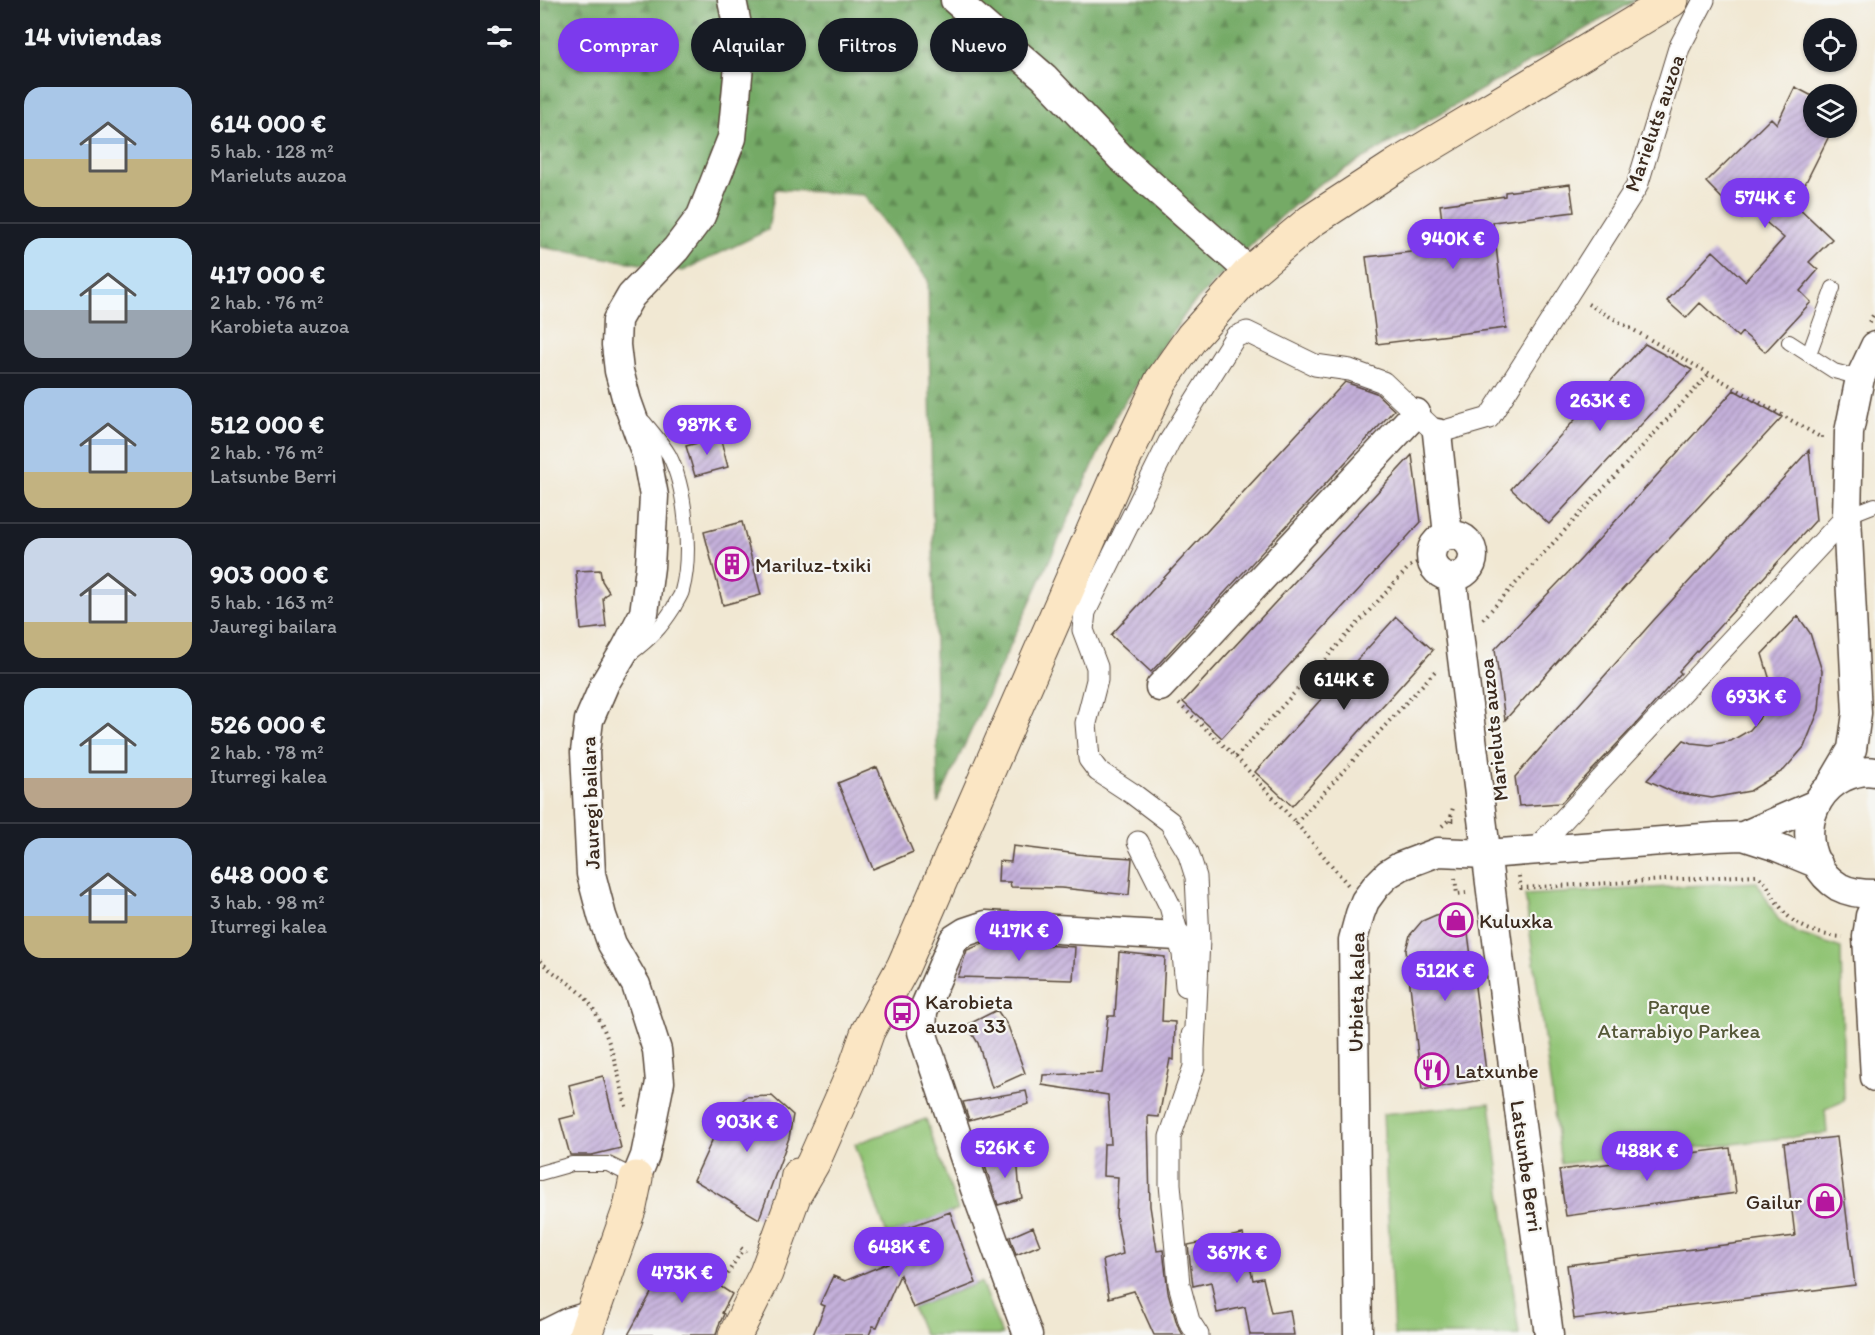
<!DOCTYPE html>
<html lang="es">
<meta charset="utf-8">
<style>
:root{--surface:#171b24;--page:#20242c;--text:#f1f3f6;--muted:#9ea1a6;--line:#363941;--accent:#7c3aed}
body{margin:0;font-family:Itim,sans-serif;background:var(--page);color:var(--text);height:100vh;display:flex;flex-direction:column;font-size:22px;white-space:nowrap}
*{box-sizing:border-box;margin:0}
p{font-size:20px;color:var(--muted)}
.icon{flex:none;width:33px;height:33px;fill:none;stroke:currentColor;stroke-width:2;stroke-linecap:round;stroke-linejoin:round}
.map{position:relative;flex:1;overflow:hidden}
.sheet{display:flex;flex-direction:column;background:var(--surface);width:540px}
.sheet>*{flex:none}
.guide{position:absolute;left:18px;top:18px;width:570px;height:54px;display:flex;gap:12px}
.tools{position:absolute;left:1263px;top:18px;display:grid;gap:12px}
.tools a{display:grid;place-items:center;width:54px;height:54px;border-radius:50%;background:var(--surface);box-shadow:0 2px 4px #0004;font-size:30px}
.price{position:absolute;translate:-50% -51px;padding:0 14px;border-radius:21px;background:var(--accent);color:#fff;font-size:20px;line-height:39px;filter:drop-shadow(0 2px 3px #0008)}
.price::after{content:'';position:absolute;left:50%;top:36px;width:18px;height:14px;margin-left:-9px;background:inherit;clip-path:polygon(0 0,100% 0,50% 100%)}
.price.current{background:#222;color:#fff}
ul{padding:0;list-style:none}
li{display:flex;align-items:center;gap:18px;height:150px;padding:0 24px}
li+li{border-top:2px solid var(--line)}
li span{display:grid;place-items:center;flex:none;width:168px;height:120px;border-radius:18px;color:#555}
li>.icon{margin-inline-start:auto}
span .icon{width:72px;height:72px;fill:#fffc;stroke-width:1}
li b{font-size:26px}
h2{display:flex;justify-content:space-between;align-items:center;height:72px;padding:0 24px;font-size:26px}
.pill{padding:0 21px;border-radius:27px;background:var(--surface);box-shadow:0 2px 4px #0004;font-size:21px;line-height:54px}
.pill.current{background:var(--accent);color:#fff}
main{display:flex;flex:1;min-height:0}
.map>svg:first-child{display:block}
.forest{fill:url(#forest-firs);stroke:#586a42;stroke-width:1.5}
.park{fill:#91c475;stroke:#66774a;stroke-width:1.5}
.building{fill:url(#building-hatch)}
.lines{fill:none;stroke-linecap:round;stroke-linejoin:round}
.service-casing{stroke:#564639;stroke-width:16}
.pedestrian-casing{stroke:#564639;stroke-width:23}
.minor-casing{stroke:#564639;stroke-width:31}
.secondary-casing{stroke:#564639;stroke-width:35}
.path{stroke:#564639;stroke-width:4;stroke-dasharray:1.5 4.5;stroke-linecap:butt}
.service{stroke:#fff;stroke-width:14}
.pedestrian{stroke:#fff;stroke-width:21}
.minor{stroke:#fff;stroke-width:28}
.secondary{stroke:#fbe6c4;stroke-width:33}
.path-bridge{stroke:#564639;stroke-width:4;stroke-dasharray:1.5 4.5;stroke-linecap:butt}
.labels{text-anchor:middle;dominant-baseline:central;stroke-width:4.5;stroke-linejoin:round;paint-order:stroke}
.street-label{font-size:21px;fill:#3b2a1e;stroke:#f6f6f2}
.poi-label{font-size:21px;fill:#3b2a1e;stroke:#f6f6f2;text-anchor:start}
.park-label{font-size:21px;fill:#555838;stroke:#f6f6f2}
</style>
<main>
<section class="sheet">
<h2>14 viviendas<svg class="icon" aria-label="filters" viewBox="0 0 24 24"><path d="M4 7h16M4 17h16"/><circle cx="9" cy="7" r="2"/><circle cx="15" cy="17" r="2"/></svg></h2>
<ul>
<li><span style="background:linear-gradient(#a9c7e8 60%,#c2b280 0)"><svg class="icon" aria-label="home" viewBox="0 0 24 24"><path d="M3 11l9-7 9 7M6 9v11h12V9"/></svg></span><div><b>614 000 €</b><p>5 hab. · 128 m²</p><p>Marieluts auzoa</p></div></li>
<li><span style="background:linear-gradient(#bfe0f5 60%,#9aa5b1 0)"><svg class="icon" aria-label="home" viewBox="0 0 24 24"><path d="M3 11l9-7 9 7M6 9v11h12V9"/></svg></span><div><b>417 000 €</b><p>2 hab. · 76 m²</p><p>Karobieta auzoa</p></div></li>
<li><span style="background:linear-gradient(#a9c7e8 70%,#c2b280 0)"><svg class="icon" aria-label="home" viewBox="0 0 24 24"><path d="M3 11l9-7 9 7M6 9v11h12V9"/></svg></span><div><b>512 000 €</b><p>2 hab. · 76 m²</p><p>Latsunbe Berri</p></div></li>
<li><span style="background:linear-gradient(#c9d6e8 70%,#c2b280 0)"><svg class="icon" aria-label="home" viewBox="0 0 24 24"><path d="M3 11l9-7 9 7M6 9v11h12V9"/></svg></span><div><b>903 000 €</b><p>5 hab. · 163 m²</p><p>Jauregi bailara</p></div></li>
<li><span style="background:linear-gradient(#bfe0f5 75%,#b9a48a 0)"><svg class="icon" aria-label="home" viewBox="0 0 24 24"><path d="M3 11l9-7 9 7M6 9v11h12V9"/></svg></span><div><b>526 000 €</b><p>2 hab. · 78 m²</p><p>Iturregi kalea</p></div></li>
<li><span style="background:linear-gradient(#a9c7e8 65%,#c2b280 0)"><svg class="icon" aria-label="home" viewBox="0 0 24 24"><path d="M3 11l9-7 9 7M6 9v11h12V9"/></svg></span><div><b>648 000 €</b><p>3 hab. · 98 m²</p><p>Iturregi kalea</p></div></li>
</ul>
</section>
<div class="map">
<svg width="1335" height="1335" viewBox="0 0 1335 1335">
<defs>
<pattern id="forest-firs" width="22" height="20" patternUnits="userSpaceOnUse" patternTransform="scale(1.5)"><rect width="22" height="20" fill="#74aa66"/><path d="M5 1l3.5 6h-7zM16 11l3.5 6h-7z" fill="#608b53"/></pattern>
<pattern id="building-hatch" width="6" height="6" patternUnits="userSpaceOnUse" patternTransform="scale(1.5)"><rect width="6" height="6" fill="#c5b1db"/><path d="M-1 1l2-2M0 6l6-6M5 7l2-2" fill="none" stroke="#a190b1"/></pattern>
</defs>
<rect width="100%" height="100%" fill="#f6f6f2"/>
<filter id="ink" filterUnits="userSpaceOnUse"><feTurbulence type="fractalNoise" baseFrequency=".0167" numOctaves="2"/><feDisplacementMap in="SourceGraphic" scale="12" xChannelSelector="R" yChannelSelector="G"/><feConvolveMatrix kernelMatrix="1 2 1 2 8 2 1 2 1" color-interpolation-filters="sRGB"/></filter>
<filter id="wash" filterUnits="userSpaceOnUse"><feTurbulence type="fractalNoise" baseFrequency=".008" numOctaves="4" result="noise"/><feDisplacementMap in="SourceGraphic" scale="24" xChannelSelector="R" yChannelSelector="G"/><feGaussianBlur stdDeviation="1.35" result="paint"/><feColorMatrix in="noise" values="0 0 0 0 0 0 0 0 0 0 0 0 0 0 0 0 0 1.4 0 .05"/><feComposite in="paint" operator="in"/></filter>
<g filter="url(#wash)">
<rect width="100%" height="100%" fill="#f1e8d3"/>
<!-- forest -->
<path class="forest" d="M0,0H1096L779,184L726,230L650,307L576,415L398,803L388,280L324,195L235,189L228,230L143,271L0,247Z"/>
<!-- park -->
<path class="park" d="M1217,882L1238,919L1257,933L1301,948L1304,1101L1285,1109L1287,1133L1021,1164L985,895Z
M950,1103L979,1335H854L843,1114Z
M386,1119L418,1210L347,1235L315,1144Z
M441,1282L462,1335H384L373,1308Z"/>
<g id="blocks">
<!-- building -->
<path class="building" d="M1255,87L1274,97V128H1293L1255,204L1292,239L1269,262L1278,270L1260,291L1271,302L1225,352L1202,332L1198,337L1160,303L1146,318L1127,301L1173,251L1205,281L1244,238L1212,210L1202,219L1166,182L1231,118L1237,124Z
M1030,184L1034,212L953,222L966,328L837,344L826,257L871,252L870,240L904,236L900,205L965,196V192Z
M1105,344L1152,370L1009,524L971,489Z
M805,382L836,393L854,410L611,672L571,635Z
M1194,390L1242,417L1080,592L965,720L955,649L1042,558Z
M180,437L188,467L155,476L146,446Z
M1269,450L1276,520L1139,671L1141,673L1095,725L1021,803L979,806L975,777L1113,621Z
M872,455L881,522L682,738L643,702Z
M202,522L221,595L183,605L164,532Z
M60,570L62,581L69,592L63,598L66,627L41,630L36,571Z
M1258,616L1270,633L1282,671L1279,710L1264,747L1244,770L1210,791L1172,798L1133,792L1107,780L1144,740L1152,743L1170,745L1191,741L1210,730L1219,719L1228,698L1229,677L1222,654Z
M856,617L893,650L752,806L715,772Z
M337,767L373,852L333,869L298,783Z
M473,846L546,855L592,858L589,895L521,888L471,887L470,882H458L459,861L471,862Z
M925,910L947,1079L882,1090L866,950L870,935L882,921L896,915Z
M448,942L535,947L533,980L418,977L427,950Z
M579,952L625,957L622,1021L635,1022L634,1060L630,1059L619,1117L608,1116L610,1206L617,1251L623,1250L628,1292L637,1324L643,1335H614L594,1291L569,1298L563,1260L583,1254L576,1215L578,1177L563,1176L564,1144H571L568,1095L502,1085L503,1075L562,1073L568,1016H575Z
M457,1010L468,1026L485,1073L452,1088L438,1043L427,1025Z
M63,1076L81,1148L52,1155H30L20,1119L36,1115L29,1085Z
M486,1091L489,1104L429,1120L423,1102Z
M232,1096L253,1115L249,1138L219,1219L154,1180L181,1121L206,1097Z
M1297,1137L1315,1285L1034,1319L1027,1265L1255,1236L1244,1143Z
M1190,1148L1196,1193L1026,1216L1019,1170Z
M477,1156L479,1182L482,1198L458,1205L444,1163Z
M410,1212L436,1283L373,1308L360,1275L337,1327L333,1326L329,1335H273L285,1306L280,1304L293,1276L305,1281L355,1260L347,1235Z
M493,1227L500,1245L476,1255L470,1237Z
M703,1234L713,1280L723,1278L731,1313L750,1310L754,1335H710L705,1307L677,1313L671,1282L653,1286L648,1245Z
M132,1255L192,1294L182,1313L184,1314L178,1327L176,1335H88Z"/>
</g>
</g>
<g filter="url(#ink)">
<use href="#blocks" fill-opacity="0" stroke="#564639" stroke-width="1.5"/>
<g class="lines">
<defs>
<path id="service" d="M1249,342L1294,371L1320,378
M1269,354L1293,288
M1307,516L1335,505
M90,654C111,638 120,629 134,607C136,602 141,596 142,591C152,555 146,488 129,455C122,443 112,432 104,422
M0,1173L32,1164H68L96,1178"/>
<path id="pedestrian" d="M598,842L630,906L643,954L646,986
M995,850L1307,516
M652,1035L654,1050V1067L630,1137V1184L639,1284L649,1321L658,1335
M654,1050L659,939L656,877L648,852L630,822L593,794L558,771L549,759L546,723L557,680V667L543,630L545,612L629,442L695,337L707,332L775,365L810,370L843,382L897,433L949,418L1097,186L1139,48L1164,0"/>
<path id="minor" d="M415,0L504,77L581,158L710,272
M897,433L908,535
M891 556a21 21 0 1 1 42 0a21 21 0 1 1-42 0Z
M912,577L967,1020L1009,1335
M620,687L876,413
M1335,772C1325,770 1313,773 1304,777C1260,799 1257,861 1299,887C1310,893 1323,894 1335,894
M1292,783L1312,749L1317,713L1307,516L1309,432L1320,378L1335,346
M1203,836L1276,804
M1335,905L1330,916L1327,937L1335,1077
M96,1178L105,1156L120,1082L117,1050L96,985L72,944L62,916L51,874L45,752L49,720L65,683L86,648L104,613L110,567L114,496L106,454L87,401L79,371L76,345L77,320L91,296L136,249L161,216L192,138L201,45L192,0
M3,1335L29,1322L52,1315
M488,1335L435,1189L382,1032L383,1011L414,939L425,932L446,925L637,936
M818,1335L813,940L820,914L825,901L836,886L848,874L861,866L898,852L947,854L1176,837L1203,836L1237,847L1278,864"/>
<path id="secondary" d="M254,1196L273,1163L315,1068L328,1031L363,967L583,462L621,381L652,337L710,272L771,221L857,165L1132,0
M45,1335L90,1207L96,1178
M195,1335L226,1273L254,1196L258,1175"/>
</defs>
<!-- service casing -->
<use href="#service" class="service-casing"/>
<!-- pedestrian casing -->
<use href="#pedestrian" class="pedestrian-casing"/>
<!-- minor casing -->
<use href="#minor" class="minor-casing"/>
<!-- secondary casing -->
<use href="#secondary" class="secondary-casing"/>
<!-- path -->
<path class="path" d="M1048,304L1282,438V436
M1329,322L1335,312
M883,559L885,576
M943,619L1170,373
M639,704L696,757L756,823L808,885
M696,757L869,567L891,555
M910,822L913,807
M756,823L897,669
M902,826L909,820H916
M979,876L981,888L1216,875C1230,883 1231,896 1241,908C1254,927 1281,936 1303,937
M915,878L917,894L926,893
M0,961C13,974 33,984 44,996C70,1027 77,1072 87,1110
M184,1279L203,1249"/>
<!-- service -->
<use href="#service" class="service"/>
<!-- pedestrian -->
<use href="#pedestrian" class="pedestrian"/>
<!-- minor -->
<use href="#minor" class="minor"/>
<!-- secondary -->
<use href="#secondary" class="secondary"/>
<!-- path-bridge -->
<path class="path-bridge" d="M201,1248L206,1252"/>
</g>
</g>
<!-- icons -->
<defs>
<symbol id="building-ring" viewBox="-11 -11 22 22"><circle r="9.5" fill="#f6f6f2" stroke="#b5179e" stroke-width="1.5"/><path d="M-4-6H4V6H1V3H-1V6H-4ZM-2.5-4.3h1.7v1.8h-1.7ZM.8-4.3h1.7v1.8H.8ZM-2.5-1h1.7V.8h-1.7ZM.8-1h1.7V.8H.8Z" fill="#b5179e"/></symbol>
<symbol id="shop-ring" viewBox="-11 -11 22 22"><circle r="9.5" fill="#f6f6f2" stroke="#b5179e" stroke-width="1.5"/><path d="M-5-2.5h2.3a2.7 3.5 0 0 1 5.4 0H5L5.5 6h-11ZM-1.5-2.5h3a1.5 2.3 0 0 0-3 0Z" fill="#b5179e"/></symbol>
<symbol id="bus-ring" viewBox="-11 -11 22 22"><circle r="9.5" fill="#f6f6f2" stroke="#b5179e" stroke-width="1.5"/><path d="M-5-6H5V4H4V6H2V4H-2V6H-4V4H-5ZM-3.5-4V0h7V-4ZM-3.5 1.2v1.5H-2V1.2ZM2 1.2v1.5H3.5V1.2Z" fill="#b5179e"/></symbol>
<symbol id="restaurant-ring" viewBox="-11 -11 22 22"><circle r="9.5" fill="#f6f6f2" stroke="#b5179e" stroke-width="1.5"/><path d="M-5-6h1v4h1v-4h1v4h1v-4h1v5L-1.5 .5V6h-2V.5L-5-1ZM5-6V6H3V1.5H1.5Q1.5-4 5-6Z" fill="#b5179e"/></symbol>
</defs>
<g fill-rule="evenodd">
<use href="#building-ring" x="173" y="545" width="38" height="38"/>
<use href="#shop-ring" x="897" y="901" width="38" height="38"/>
<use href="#bus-ring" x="343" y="994" width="38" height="38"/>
<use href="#restaurant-ring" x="873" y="1051" width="38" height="38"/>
<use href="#shop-ring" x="1266" y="1182" width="38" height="38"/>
</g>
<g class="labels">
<!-- street labels -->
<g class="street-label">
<text transform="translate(1114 123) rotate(-71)">Marieluts auzoa</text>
<text transform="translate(953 730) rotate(-96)">Marieluts auzoa</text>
<text transform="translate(50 803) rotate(-92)">Jauregi bailara</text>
<text transform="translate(816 992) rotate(-89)">Urbieta kalea</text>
<text transform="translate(987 1166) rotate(82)">Latsunbe Berri</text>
</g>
<!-- poi labels -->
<g class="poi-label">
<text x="215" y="564">Mariluz-txiki</text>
<text x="939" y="920">Kuluxka</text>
<text x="385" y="1001">Karobieta<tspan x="385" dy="24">auzoa 33</tspan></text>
<text x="915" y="1070">Latxunbe</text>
<text x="1262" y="1201" text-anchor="end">Gailur</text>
</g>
<!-- park labels -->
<g class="park-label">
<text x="1139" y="1006">Parque<tspan x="1139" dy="24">Atarrabiyo Parkea</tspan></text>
</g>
</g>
</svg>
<div class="tools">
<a><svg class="icon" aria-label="locate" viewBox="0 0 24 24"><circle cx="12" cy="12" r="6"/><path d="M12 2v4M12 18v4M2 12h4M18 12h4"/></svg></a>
<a><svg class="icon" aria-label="layers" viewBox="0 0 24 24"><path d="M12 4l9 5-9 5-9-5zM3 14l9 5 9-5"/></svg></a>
</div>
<b class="price" style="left:1225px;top:229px">574K €</b>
<b class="price" style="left:913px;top:270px">940K €</b>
<b class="price" style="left:1060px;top:432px">263K €</b>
<b class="price" style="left:167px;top:456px">987K €</b>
<b class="price current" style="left:804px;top:711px">614K €</b>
<b class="price" style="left:1216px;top:728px">693K €</b>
<b class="price" style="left:479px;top:962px">417K €</b>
<b class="price" style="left:905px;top:1002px">512K €</b>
<b class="price" style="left:207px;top:1153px">903K €</b>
<b class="price" style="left:465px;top:1179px">526K €</b>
<b class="price" style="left:1107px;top:1182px">488K €</b>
<b class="price" style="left:359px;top:1278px">648K €</b>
<b class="price" style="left:697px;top:1284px">367K €</b>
<b class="price" style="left:142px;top:1304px">473K €</b>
<div class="guide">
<a class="pill current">Comprar</a>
<a class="pill">Alquilar</a>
<a class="pill">Filtros</a>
<a class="pill">Nuevo</a>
</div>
</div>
</main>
